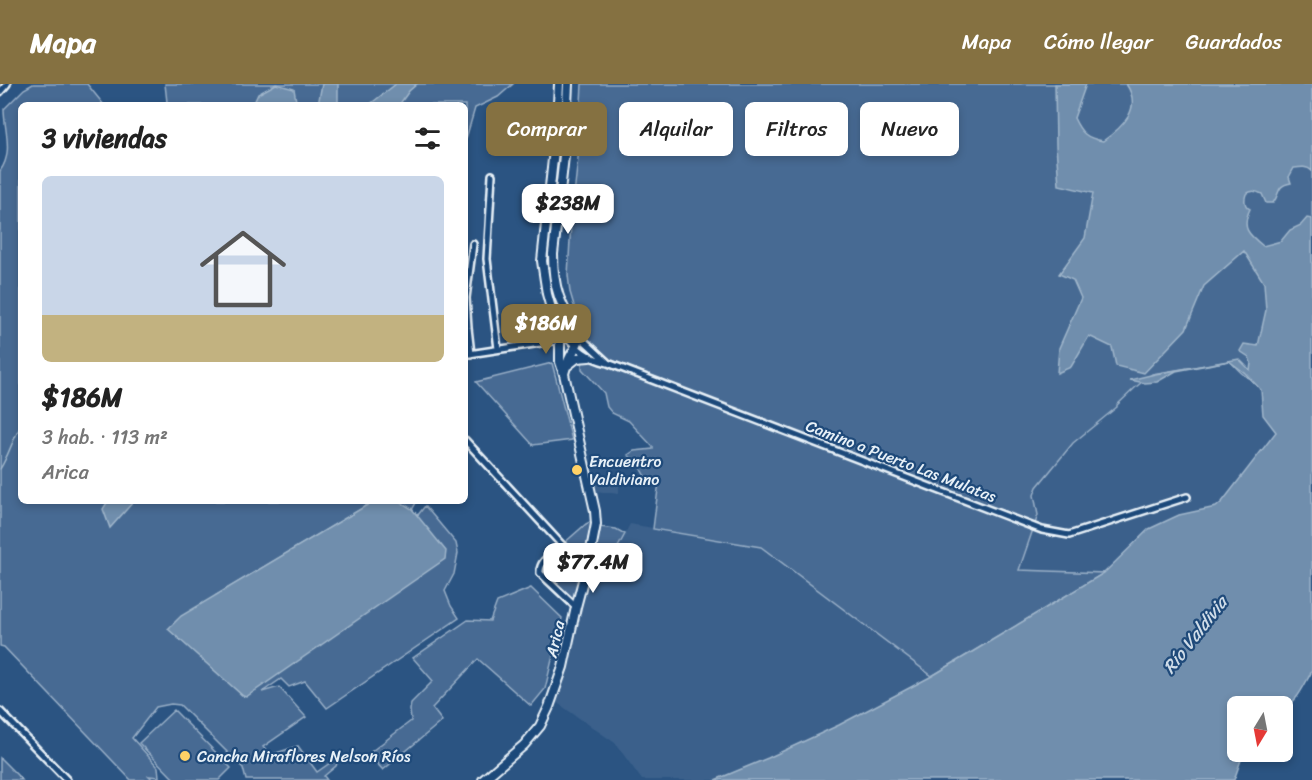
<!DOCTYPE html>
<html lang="es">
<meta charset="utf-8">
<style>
:root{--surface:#fff;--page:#f2f2f2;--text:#222;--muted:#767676;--accent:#857141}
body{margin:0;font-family:Sriracha,sans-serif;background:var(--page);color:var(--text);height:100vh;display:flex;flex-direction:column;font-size:22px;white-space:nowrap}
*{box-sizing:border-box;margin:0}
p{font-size:20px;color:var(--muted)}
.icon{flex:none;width:33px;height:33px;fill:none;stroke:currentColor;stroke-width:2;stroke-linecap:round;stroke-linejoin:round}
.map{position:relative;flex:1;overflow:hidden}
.sheet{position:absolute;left:18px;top:18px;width:450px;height:402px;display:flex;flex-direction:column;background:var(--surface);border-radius:9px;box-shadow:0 3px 9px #0003}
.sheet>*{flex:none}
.banner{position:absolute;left:486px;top:18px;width:570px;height:54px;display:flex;gap:12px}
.needle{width:39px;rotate:190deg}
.fabs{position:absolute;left:1227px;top:612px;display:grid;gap:12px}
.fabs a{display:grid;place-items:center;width:66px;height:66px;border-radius:9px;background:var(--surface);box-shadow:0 3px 9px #0003;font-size:30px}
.price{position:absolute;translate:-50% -51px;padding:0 14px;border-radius:12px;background:#fff;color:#222;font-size:20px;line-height:39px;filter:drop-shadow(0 2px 3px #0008)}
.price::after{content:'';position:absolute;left:50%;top:36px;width:18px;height:14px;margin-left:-9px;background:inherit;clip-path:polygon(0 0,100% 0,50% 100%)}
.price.on{background:var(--accent);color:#fff}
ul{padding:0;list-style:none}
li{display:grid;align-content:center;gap:12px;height:318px;padding:0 24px}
li span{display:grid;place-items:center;height:186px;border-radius:9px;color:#555}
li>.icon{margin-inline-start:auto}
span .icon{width:108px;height:108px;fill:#fffc;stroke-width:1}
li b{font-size:26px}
h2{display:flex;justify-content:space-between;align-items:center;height:72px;padding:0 24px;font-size:26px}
.tag{padding:0 21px;border-radius:9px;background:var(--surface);box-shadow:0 3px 9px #0003;font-size:21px;line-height:54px}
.tag.on{background:var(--accent);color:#fff}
header{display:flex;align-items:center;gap:36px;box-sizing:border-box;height:84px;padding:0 30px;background:var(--accent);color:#fff}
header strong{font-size:28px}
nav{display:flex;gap:33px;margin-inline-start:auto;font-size:21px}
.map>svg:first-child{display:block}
.built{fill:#3a608b}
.green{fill:#476b93;stroke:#98aec6;stroke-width:1.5}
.water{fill:#708ead;stroke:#a0b6cb;stroke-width:1.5}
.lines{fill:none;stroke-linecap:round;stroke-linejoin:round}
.stream{stroke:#a0b6cb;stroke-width:1.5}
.street-casing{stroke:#e8f1f8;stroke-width:10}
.secondary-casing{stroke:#e8f1f8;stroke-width:12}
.street{stroke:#1f4a7a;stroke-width:5}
.secondary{stroke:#1f4a7a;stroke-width:8}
.poi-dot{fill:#ffd166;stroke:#1f4a7a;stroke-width:2}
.labels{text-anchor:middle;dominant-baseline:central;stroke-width:4.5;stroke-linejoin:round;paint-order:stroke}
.poi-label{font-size:16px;fill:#e8f1f8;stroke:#1f4a7a;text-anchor:start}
.street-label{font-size:16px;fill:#e8f1f8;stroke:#1f4a7a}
.water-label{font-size:18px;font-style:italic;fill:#d0dde9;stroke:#1f4a7a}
</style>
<header>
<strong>Mapa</strong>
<nav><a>Mapa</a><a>Cómo llegar</a><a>Guardados</a></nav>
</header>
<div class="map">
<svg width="1312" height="696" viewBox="0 0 1312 696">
<rect width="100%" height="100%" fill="#2b5482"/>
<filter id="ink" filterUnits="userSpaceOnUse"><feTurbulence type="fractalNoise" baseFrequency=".0167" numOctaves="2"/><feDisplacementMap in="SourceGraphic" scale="12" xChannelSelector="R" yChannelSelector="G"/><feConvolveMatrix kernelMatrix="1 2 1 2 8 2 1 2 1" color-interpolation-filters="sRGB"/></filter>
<g filter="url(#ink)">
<!-- built -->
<path class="built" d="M1229,277L1245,289L1262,306L1263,331L1276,347L1222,418L1216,423L1179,431L1138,454L1104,489L1019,487L1038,431L1032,403L1042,388L1073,359L1113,307L1130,296L1157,298L1176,287Z
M592,393L619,397V410L595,407Z
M630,440L761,463L932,592L839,641L768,674L715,696H642L615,659L556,618L594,473L618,463Z"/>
<!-- green -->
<path class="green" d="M33,0H87L104,21H21V417H374L215,512L382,417H417L412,426L418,431L425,422L456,459L458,469L454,490L445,507L451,522L459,534L327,624L305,597L289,603L281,595L262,608L279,603L306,633L263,663L270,671L298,662L317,688L340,672L336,682L324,692L327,696H246L243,684L180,621L171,620L156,623L132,654L158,683L159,693L149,692L153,696H131L4,563L0,562V87C14,68 4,46 4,25L24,5Z
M165,0H513L498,13L475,24L465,58V21H160L167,18Z
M582,0H1312V237L1266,298C1245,295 1244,292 1230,277L1152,290L1136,303L1117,321V323L1073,359L1037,403L1034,411L1038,431L1019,486L1104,489L932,592L761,463L653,445L659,397C638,393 647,390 636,378C634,375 631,373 628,371L634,367L653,365V363L629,337L612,329L607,323L604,309L582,285L583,252L570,208L568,191L571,139L578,74Z
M560,66L562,68L551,186L552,203L550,204L547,192V171L558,67Z
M552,279L572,356L533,361L476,298Z
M592,437L591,449L588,454L585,478L584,479H580L563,460L586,440Z
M600,443L616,445L625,450L618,463L594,473L593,471L598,445Z
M562,467L582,489L574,516H571L542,488V483L559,468Z
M531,504L562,534L545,605L531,622L478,575L432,624L442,637L383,686L368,670L411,637L410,626L411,619L433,597L413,574L468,536L490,537L497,518Z
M174,626L231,684L219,696H175L139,659Z
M0,674L22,696H0Z"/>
<!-- water -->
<path class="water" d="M276,0L294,5L296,17L299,21H253L258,10Z
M322,0H338V21H318Z
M396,0H417L409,7L399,21H369Z
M1055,0H1086L1074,34C1081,49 1086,54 1103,57C1123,43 1143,24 1126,0H1312V87C1307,82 1301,83 1294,84L1289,93L1291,99C1275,102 1281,109 1273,119H1266L1262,110C1256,107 1252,106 1246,110C1244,116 1244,122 1250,125C1241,144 1248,150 1263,162L1281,157L1290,146L1301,141L1307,134L1312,135V586L1311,589C1304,601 1297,619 1283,624L1282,622H1238V668H1250L1241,676L1234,696H715L768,674L839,641L932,592L1104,489L1149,445L1179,431L1216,423L1222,418L1276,348L1263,331L1261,306L1245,289L1229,277L1176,287L1157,298L1145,299L1130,296L1155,290L1239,275L1250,286L1251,279L1249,273L1240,267L1244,260L1258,262L1266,226L1264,199L1244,167L1204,202L1186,245L1144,289L1116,282L1112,263L1089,252L1071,283L1057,289L1059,264L1081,214L1073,196L1059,190L1085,154L1093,109L1059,101L1056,62Z
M108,417H134L110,444L103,425Z
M374,417H399L412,425L446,467L445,475L246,613L243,612L168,545L181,532Z"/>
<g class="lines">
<!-- stream -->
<path class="stream" d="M0,385C9,371 12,356 21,342"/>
<defs>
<path id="street" d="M0,8L7,0
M492,91L487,175L498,265
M560,246C577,264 584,273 608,279L1042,446L1069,451L1187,413
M579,252L607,278
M469,270L560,256
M471,270L468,244L466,214L473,160
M465,356L586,487
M561,462C552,470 539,477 540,489L576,523
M0,627L67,696"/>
<path id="secondary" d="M568,281L577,274L589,273
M564,290C565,285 567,280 569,275C573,266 579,261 579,252C561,220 553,208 553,170L565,63L568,0
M483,696L524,661L540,642L549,623L563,583L576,523L591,466L596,440L595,427L564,290L560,278V245L552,228L547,210L542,177L557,38L559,0"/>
</defs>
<!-- street casing -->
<use href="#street" class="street-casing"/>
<!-- secondary casing -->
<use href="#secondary" class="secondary-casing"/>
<!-- street -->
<use href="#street" class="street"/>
<!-- secondary -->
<use href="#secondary" class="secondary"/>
</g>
</g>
<!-- markers -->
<g class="poi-dot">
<circle cx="577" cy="386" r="6"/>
<circle cx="185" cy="672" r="6"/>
</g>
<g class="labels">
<!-- poi labels -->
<g class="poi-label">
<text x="589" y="377">Encuentro<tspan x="589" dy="18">Valdiviano</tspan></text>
<text x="197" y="672">Cancha Miraflores Nelson Ríos</text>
</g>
<!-- street labels -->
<g class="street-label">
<text transform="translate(901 377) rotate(21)">Camino a Puerto Las Mulatas</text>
<text transform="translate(555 555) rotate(-77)">Arica</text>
</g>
<!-- water labels -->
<g class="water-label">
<text transform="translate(1195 551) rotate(-52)">Río Valdivia</text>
</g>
</g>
</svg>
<div class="fabs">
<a><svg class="needle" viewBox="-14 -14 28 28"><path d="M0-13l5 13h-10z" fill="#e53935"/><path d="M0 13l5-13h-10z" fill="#767676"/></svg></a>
</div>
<b class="price" style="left:568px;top:151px">$238M</b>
<b class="price on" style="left:546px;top:271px">$186M</b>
<b class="price" style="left:593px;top:510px">$77.4M</b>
<div class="banner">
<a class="tag on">Comprar</a>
<a class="tag">Alquilar</a>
<a class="tag">Filtros</a>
<a class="tag">Nuevo</a>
</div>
<section class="sheet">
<h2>3 viviendas<svg class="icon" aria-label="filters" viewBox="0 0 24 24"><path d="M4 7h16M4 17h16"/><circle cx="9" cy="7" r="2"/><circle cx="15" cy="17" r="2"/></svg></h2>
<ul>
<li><span style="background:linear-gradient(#c9d6e8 75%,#c2b280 0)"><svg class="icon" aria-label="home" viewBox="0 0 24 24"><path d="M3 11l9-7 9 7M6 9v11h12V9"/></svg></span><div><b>$186M</b><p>3 hab. · 113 m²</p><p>Arica</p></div></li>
</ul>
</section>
</div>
